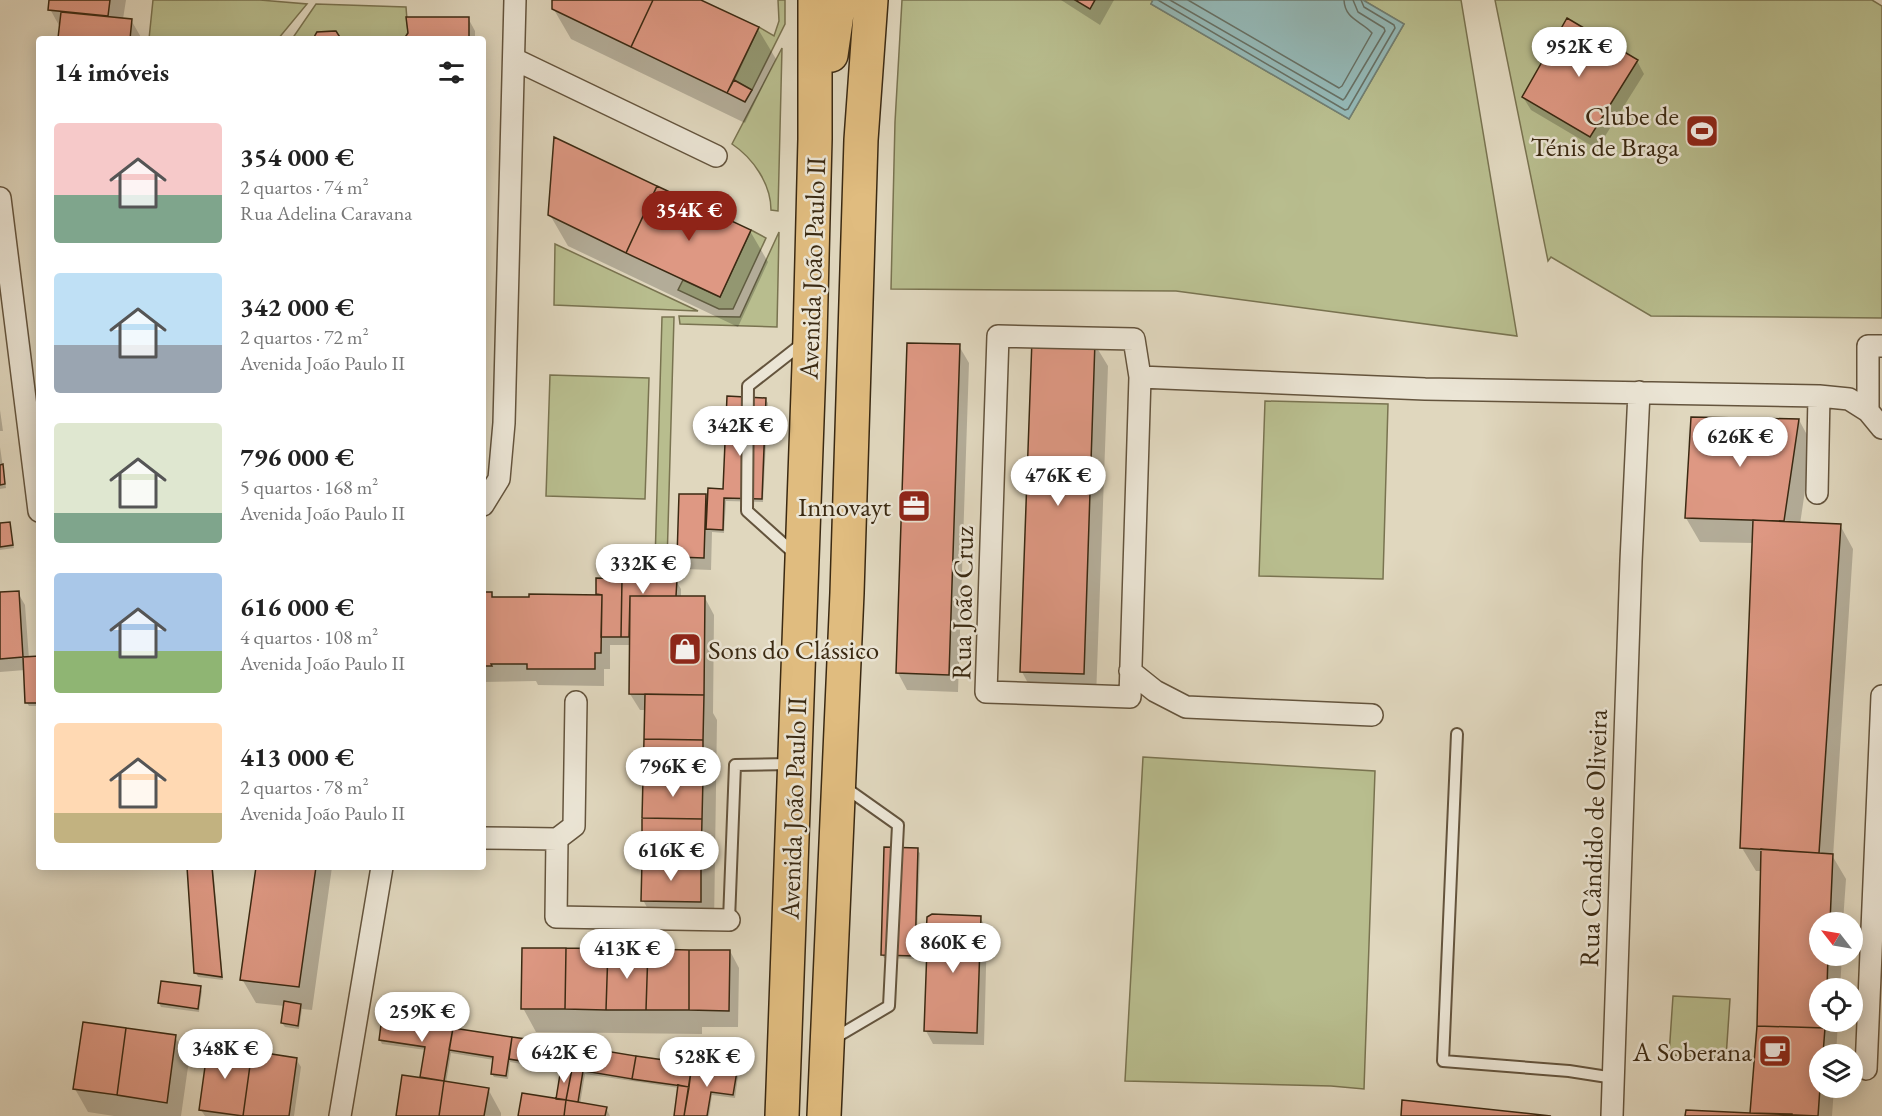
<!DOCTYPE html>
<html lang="pt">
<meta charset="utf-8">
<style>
:root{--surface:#fff;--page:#f6f6f6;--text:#222;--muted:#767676;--accent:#8f2418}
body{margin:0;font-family:"EB Garamond",serif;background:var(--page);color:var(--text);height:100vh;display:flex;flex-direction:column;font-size:22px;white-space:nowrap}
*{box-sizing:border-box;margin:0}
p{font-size:20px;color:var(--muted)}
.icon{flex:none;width:33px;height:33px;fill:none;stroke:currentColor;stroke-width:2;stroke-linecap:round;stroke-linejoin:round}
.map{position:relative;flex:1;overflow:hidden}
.side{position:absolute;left:36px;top:36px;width:450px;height:834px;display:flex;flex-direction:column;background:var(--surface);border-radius:6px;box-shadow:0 3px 15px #0003}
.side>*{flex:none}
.needle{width:39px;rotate:301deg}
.controls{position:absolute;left:1809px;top:912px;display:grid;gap:12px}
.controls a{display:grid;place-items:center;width:54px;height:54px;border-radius:50%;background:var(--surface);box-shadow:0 3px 15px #0003;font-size:30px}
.price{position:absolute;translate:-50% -51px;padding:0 14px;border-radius:21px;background:#fff;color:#222;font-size:20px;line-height:39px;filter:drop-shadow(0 2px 3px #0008)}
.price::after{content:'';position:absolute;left:50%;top:36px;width:18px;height:14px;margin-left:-9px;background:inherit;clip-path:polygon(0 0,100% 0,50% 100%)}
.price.selected{background:var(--accent);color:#fff}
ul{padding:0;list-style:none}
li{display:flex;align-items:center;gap:18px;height:150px;padding:0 18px}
li span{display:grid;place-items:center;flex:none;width:168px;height:120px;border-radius:6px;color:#555}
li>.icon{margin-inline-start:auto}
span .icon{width:72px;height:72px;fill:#fffc;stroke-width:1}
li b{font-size:26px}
h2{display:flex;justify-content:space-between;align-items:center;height:72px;padding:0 18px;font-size:26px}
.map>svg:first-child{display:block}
.green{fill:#b8bd8e;stroke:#797350;stroke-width:1.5}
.water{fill:#94b8b6;stroke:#707f74;stroke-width:1.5}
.shadow{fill:#0003}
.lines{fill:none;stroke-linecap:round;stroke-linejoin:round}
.shore{stroke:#677064;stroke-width:1.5}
.building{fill:#de9883;stroke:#3a2912;stroke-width:1.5}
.lane-casing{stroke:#64543d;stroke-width:14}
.street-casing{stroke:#64543d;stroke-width:24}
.primary-casing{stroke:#3a2912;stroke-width:36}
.lane{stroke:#ebe5d5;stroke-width:10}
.street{stroke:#ebe5d5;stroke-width:21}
.primary{stroke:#e0bc7f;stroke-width:33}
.labels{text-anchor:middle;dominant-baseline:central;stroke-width:5;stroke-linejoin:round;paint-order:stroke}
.poi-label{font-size:27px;fill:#3a2912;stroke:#ebe5d5;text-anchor:end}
.street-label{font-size:27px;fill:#3a2912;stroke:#ebe5d5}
</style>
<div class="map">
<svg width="1882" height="1116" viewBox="0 0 1882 1116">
<rect width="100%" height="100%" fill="#e0d7be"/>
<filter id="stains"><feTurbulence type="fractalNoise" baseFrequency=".00333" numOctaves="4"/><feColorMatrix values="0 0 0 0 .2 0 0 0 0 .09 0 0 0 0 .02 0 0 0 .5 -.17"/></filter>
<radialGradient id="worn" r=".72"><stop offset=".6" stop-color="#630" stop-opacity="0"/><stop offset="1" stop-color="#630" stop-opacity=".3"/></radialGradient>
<!-- green -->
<path class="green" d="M153,0H260L307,4L278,39H149Z
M778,0H785V24L752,90L734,80L759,27L774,36L779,21Z
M902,0H1153L1151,4L1349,119L1404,24L1363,0H1461L1517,336L1176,291L891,289L895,122Z
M1495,0H1872L1882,6V318L1651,316L1551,257L1548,261Z
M316,4L406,7L408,33L404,39H341L335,31L317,32L313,39H292Z
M782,48L778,211L771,210C771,184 753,158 732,144Z
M751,230L766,238L733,309H719L678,290L683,280L720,297Z
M779,232L777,327L680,324L679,316L740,317Z
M555,244L698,311L554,305Z
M662,317H674L667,563L655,562Z
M550,375L649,378L645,499L546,496Z
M1265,401L1388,404L1383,579L1259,576Z
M1143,757L1375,771L1364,1089L1331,1086L1125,1081Z
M1673,996L1730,999L1726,1058L1669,1055Z"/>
<!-- water -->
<path class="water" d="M1153,0H1363L1404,24L1349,119L1151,4Z"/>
<!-- shadow -->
<path class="shadow" d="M51,0H126L123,19L131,20L142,39H60L61,29L50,9Z
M554,0H698L758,29L776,59L745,123L571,39L553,8Z
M1061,0H1114L1100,25Z
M468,18L475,31V39H406Z
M1637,61L1644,74L1597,149L1531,110L1523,97Z
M555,139L750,231L768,262L738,327L568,246L550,215Z
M1094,343L1108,366L1096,698L1035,696L1022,672Z
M909,344L959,346L969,363L958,692L907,690L898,673Z
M765,399L768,403L763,502L726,501L724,533L712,532L711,570L686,569L678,557L705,496L709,502L725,490Z
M0,410L3,431H0Z
M1799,420L1812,444L1800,524L1840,525L1853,549L1833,857L1846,879L1843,922H1820V956H1842L1840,988H1820V1022H1838L1836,1054H1820V1088H1834L1832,1116H1687L1752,1115L1758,1026L1762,871H1756L1742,848L1754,543L1700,542L1686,518Z
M0,447L6,488L0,489Z
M9,523L14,548L0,550V525Z
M676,581L681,589V598H705L714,615L713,713L717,720L714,925L656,924L643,900L646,710H640L630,694L631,645H610V669H604V686L538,685L536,681L483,682V593H491L494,598L599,596L597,594Z
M18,593L25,605L29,659L39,658V706H29L27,703L25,670L0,672V594Z
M917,850L920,853L916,959L884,958L882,954Z
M188,867H213L223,980L198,977L196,973Z
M258,867H332L312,1010L302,1009L299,1029L285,1027L282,1023L285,1006L256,1003L242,979Z
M980,917L987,930L984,1045L933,1044L926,1031L932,944L928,936Z
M730,951L739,968L738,1027H702V1034L536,1032L523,1008Z
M200,988L202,991L199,1012L161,1007L159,1003Z
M383,1019L689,1065L690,1041H712L714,1045L712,1068L736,1072L738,1076L735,1098L712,1095L709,1116H675L679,1088L585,1074L580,1104L606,1108L610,1116H520L557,1100L562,1071L510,1062L508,1079L494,1077L492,1074L494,1060L451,1053L446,1083L488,1089L501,1113V1116H397L421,1079L426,1050L382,1044L380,1040Z
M175,1037L189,1060L181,1116H114L88,1112L75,1089Z
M296,1059L301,1067L294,1116H205L201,1110Z"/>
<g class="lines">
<!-- shore -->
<path class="shore" d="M1158,0L1345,110L1348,109L1395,28L1394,25L1364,7L1361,0
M1170,0L1343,100L1345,98L1385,31L1384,28L1358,12L1353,0
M1188,0L1339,88L1342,86L1372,33C1362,21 1345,20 1344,0"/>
</g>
<!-- building -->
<path class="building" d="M49,0H110L108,16L48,10Z
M552,0H653L631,47L552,9Z
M653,0H701L759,27L727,93L631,47Z
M1075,0H1095L1090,9Z
M61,12L132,19L130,39L58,38Z
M406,17H469V39H404L408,33Z
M1567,18L1638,60L1590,137L1522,97Z
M336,31L341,39H313L317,32Z
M734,80L752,90L745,102L727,93Z
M554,137L657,186L626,253L548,215Z
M657,186L751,230L720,297L626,253Z
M1032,339L1095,341L1084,674L1020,672Z
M907,343L960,344L949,675L896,673Z
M727,396L766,398L762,499L724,498L723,530L706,529L708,488L723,489Z
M1691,417L1799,419L1784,521L1685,518Z
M3,464L5,484L0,485V465Z
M679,494H706L704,558L677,557Z
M1753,520L1841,524L1819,853L1740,848Z
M10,522L13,545L0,547V523Z
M596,578L622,579L621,637H601L602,595L596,594Z
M622,579H677L676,596H630L629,637H621Z
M19,591L23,657L0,659V592Z
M483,592H492V597H529V594L602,595L601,653H595V669H527V664H491L492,666H483Z
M630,596H705L704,695L629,694Z
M39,656V703H25L23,657Z
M645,694L704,695L703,740L644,739Z
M644,739L703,740V778H643Z
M643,778H703L702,819L642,818Z
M642,818L702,819L701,862L642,861Z
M884,847L918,848L915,956L881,955Z
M1761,849L1833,854L1830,922H1820V956H1828L1827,988H1820V1022H1825V1028L1757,1026Z
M642,861L701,862V902L641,901Z
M187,867H212L222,977L194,973Z
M256,867H316L299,987L240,980Z
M932,914L981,916L977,1033L924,1031L927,948H930L931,940L926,936L927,917Z
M522,948H566L565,1009H521Z
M566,948L608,949L606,1010L565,1009Z
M608,949H648L646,1010H606Z
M648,949L689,950V1010H646Z
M689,950H730L729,1011L689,1010Z
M161,981L201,986L198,1009L158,1003Z
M284,1001L301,1004L298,1026L281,1023Z
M382,1017L453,1028L444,1081L420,1077L425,1047L379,1040Z
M83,1022L126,1028L117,1095L73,1089Z
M1757,1026L1825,1028L1823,1054H1820V1088L1818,1116L1750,1113Z
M126,1028L176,1035L167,1103L117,1095Z
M453,1028L512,1037L506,1076L491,1074L493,1057L449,1050Z
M512,1037L575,1046L572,1069L509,1059Z
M688,1040H713L711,1067L688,1063Z
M208,1045L252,1051L243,1116L199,1110Z
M575,1046L636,1056L632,1079L572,1069Z
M252,1051L297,1058L289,1116H243Z
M636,1056L692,1064L689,1087L632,1079Z
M692,1064L737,1071L733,1095L711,1092L707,1116H684Z
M561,1068L572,1069L566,1100L556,1099Z
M572,1069L583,1071L578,1102L566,1100Z
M402,1075L444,1081L439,1116H396Z
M444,1081L489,1088L484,1116H439Z
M678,1085L689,1087L684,1116H674Z
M522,1093L566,1100L564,1116H518Z
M566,1100L607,1107L605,1116H564Z
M1402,1100L1551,1116H1401Z
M1686,1110L1750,1113L1792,1114V1116H1685Z"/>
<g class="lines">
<defs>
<path id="lane" d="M796,555L747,511L748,386L803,343
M1457,734L1443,1061L1569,1071L1614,1078
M729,920L735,765L791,764
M833,1039L889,1006L898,825L843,786"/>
<path id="street" d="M514,59L716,156
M0,198L39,511
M998,336L1134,339L1140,377L1130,697L986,692Z
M1140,377L1425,389L1819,396L1849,399L1868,411L1882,428
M1868,411V346H1882
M1817,493L1819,396
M483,505L499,479L504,423L515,0
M1130,671L1155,691L1186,707L1372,715
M483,838L557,839L556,917L729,920
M557,839L574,826L576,702
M1866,1069L1882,696
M340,1116L382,867
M1612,1116L1631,561L1639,392"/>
<path id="primary" d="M831,55L839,0
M782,1116L810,337L815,139V0
M824,1116L847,593L861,140L871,0"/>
</defs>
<!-- lane casing -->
<use href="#lane" class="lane-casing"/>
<!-- street casing -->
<use href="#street" class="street-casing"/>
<!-- primary casing -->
<use href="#primary" class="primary-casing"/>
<!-- lane -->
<use href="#lane" class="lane"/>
<!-- street -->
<use href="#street" class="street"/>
<!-- primary -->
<use href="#primary" class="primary"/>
</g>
<!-- icons -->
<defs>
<symbol id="stadium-square" viewBox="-11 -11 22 22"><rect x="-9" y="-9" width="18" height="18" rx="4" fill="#8f2418" stroke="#ebe5d5"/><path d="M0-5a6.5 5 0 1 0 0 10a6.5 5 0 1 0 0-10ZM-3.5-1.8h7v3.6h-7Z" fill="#fff"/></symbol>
<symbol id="office-square" viewBox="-11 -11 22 22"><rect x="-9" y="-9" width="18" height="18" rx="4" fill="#8f2418" stroke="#ebe5d5"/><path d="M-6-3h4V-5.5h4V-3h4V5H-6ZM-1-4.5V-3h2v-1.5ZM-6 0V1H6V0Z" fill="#fff"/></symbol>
<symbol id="shop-square" viewBox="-11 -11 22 22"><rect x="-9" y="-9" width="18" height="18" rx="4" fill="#8f2418" stroke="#ebe5d5"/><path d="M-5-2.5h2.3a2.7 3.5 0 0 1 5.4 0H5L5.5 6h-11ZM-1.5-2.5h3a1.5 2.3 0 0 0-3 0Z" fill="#fff"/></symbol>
<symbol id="cafe-square" viewBox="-11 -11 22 22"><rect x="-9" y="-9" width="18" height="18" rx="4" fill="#8f2418" stroke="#ebe5d5"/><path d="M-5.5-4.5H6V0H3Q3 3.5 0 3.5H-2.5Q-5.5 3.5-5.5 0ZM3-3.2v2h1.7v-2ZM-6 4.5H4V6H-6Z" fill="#fff"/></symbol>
</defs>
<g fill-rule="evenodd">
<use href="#stadium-square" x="1683" y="112" width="38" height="38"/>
<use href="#office-square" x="895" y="487" width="38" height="38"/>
<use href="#shop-square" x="666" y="630" width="38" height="38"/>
<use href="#cafe-square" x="1756" y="1032" width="38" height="38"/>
</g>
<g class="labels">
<!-- poi labels -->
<g class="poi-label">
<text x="1679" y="115">Clube de<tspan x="1679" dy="31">Ténis de Braga</tspan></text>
<text x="891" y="506">Innovayt</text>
<text x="708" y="649" text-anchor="start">Sons do Clássico</text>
<text x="1752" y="1051">A Soberana</text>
</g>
<!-- street labels -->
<g class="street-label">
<text transform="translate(812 268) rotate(-88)">Avenida João Paulo II</text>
<text transform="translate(962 603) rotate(-89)">Rua João Cruz</text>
<text transform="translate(793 808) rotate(-88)">Avenida João Paulo II</text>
<text transform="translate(1593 838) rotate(-88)">Rua Cândido de Oliveira</text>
</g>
</g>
<rect width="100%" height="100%" filter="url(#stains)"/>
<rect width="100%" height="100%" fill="url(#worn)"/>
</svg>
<div class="controls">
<a><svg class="needle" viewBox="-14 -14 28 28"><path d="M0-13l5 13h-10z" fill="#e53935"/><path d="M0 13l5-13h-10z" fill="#767676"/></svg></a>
<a><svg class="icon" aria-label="locate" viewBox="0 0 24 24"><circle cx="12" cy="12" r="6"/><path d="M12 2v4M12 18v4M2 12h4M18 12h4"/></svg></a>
<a><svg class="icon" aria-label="layers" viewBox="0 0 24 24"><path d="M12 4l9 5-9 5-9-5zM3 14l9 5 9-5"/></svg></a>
</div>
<b class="price" style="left:1579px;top:78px">952K €</b>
<b class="price selected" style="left:689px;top:242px">354K €</b>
<b class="price" style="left:740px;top:457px">342K €</b>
<b class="price" style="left:1740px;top:468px">626K €</b>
<b class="price" style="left:1058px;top:507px">476K €</b>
<b class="price" style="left:643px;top:595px">332K €</b>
<b class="price" style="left:673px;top:798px">796K €</b>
<b class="price" style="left:671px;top:882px">616K €</b>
<b class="price" style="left:953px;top:974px">860K €</b>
<b class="price" style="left:627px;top:980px">413K €</b>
<b class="price" style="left:422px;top:1043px">259K €</b>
<b class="price" style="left:225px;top:1080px">348K €</b>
<b class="price" style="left:564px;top:1084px">642K €</b>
<b class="price" style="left:707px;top:1088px">528K €</b>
<section class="side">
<h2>14 imóveis<svg class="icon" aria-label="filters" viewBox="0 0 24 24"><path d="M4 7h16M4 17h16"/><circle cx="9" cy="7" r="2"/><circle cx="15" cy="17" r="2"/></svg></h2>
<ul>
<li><span style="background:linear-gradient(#f6c9c9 60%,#7fa58c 0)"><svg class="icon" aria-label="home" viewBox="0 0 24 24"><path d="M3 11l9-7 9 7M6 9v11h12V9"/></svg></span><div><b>354 000 €</b><p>2 quartos · 74 m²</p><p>Rua Adelina Caravana</p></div></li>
<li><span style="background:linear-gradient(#bfe0f5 60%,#9aa5b1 0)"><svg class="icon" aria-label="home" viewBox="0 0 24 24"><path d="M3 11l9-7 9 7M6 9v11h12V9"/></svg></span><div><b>342 000 €</b><p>2 quartos · 72 m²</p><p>Avenida João Paulo II</p></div></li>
<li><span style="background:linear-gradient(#dfe7d0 75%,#7fa58c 0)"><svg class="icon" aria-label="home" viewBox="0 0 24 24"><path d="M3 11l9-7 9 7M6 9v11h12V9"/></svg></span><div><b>796 000 €</b><p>5 quartos · 168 m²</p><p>Avenida João Paulo II</p></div></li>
<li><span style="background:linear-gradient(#a9c7e8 65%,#8fb573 0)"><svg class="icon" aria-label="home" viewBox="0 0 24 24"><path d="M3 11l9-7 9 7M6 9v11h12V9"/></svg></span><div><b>616 000 €</b><p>4 quartos · 108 m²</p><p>Avenida João Paulo II</p></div></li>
<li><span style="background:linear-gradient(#ffd9b3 75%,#c2b280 0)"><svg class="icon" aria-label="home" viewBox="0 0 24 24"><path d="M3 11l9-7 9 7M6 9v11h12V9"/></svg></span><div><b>413 000 €</b><p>2 quartos · 78 m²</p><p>Avenida João Paulo II</p></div></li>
</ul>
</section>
</div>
